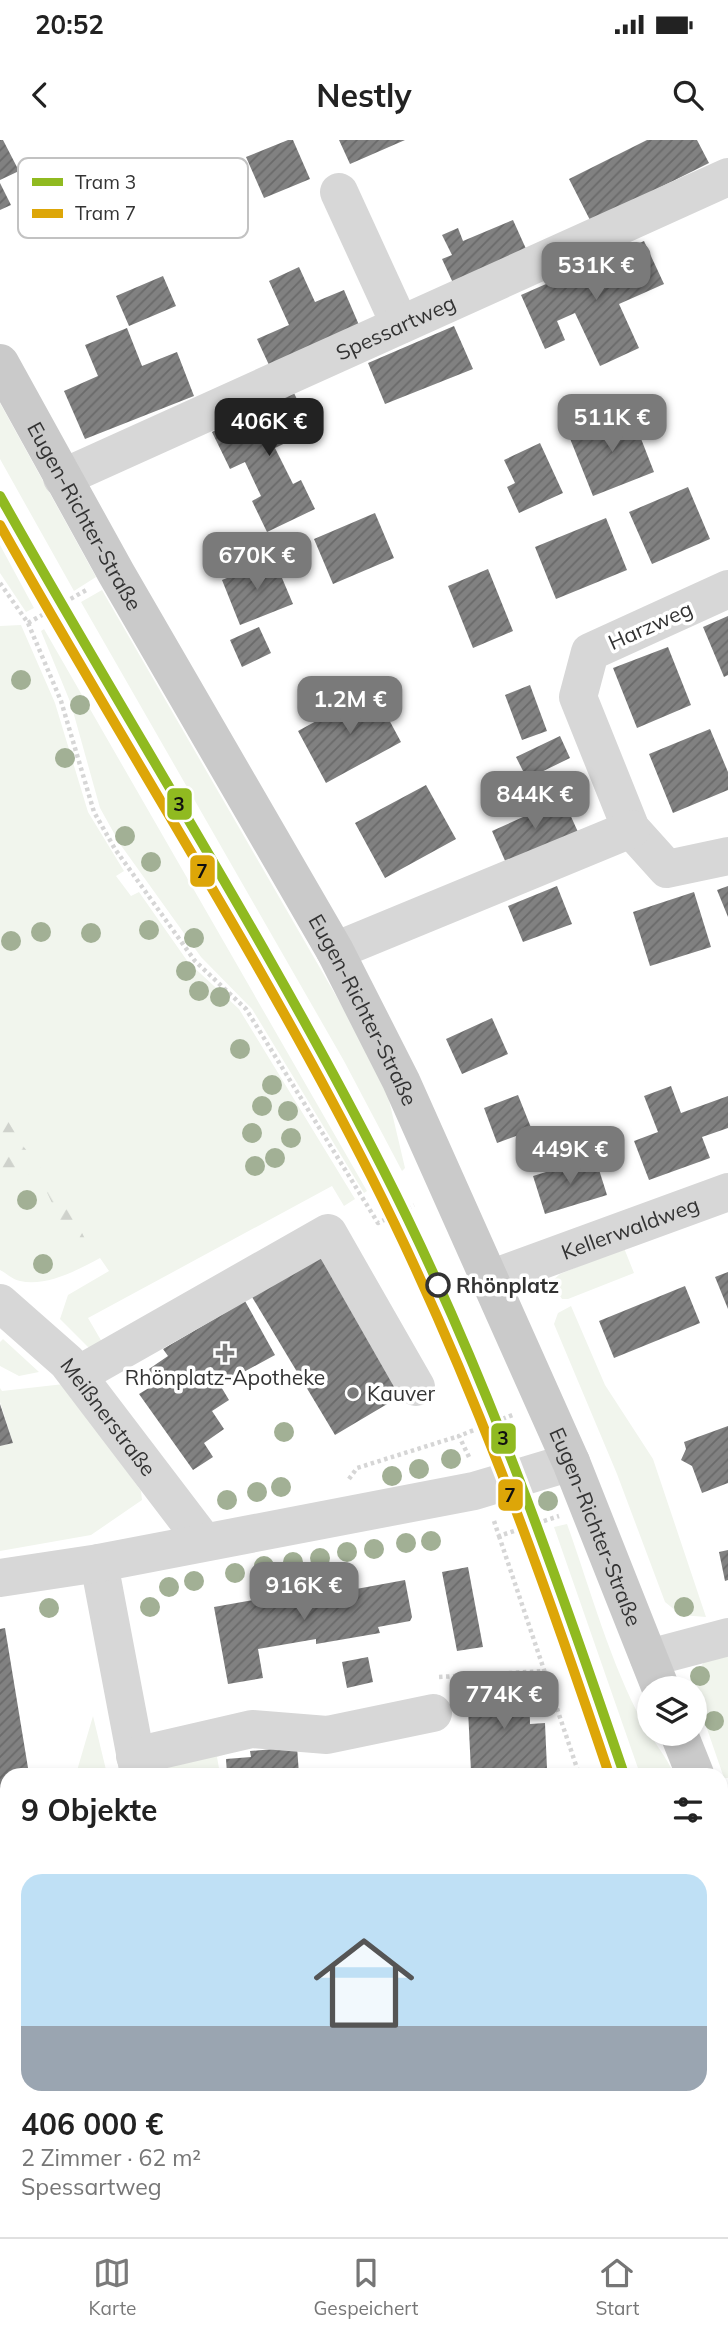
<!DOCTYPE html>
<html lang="de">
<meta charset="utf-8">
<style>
:root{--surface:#fff;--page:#f6f6f6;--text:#222;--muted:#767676;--line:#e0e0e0;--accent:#7a7a7a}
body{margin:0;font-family:Mulish,sans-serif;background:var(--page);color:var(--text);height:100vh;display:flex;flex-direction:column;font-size:26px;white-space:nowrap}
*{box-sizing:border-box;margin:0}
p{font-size:23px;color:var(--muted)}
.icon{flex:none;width:38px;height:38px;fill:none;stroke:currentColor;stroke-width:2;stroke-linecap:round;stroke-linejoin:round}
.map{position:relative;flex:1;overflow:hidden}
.details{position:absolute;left:0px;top:1628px;width:728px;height:471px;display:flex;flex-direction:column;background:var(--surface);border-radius:21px 21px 0 0;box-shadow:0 4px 10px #0003}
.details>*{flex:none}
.tools{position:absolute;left:637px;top:1536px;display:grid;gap:14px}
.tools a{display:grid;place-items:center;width:70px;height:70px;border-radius:50%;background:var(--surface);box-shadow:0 4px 10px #0003;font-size:35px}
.price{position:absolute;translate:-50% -60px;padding:0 16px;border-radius:14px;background:var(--accent);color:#fff;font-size:23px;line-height:46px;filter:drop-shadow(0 2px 4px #0008)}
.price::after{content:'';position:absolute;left:50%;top:42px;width:21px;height:16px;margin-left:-10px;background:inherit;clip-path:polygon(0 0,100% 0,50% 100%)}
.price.selected{background:#222;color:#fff}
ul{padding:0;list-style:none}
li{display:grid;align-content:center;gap:14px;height:371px;padding:0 21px}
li+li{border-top:2px solid var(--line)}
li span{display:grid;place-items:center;height:217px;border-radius:21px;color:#555}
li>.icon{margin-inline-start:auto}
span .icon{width:126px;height:126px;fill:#fffc;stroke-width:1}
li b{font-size:30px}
h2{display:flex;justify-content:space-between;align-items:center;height:84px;padding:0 21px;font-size:30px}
.status{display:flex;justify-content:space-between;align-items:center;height:49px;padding:0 35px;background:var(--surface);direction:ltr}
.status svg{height:19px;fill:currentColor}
header{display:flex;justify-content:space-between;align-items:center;height:91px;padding:0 21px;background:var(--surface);font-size:32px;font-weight:700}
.dock{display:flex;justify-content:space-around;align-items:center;height:98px;border-top:2px solid var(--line);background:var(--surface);font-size:19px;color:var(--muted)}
.dock a{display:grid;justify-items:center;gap:4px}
.dock .selected{color:var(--accent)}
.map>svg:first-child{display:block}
.green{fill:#f1f5ed}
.forest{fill:url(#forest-firs)}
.building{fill:url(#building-hatch)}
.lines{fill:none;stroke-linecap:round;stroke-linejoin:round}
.path{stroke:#d6d6d6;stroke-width:4.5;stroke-dasharray:3.5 3.5;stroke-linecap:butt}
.minor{stroke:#d7d7d7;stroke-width:38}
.major{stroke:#cacaca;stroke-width:38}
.tram-1-casing{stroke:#fff;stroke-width:16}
.tram-2-casing{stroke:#fff;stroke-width:16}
.tram-1{stroke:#90ba20;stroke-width:10}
.tram-2{stroke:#dda608;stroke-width:10}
.tree{fill:#a2b095}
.stop-dot{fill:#fff;stroke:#333;stroke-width:3.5}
.poi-dot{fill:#7a7a7a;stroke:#fff;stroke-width:2.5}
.labels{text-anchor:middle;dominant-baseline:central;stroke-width:7;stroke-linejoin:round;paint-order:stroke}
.street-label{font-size:21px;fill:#333;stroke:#fff}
.stop-label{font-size:21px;font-weight:bold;fill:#333;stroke:#fff;text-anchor:start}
.poi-label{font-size:21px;fill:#333;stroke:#fff}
.key{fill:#fff;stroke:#c2c2c2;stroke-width:2}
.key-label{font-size:19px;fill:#333}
.line-badge{stroke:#fff;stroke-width:2.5}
.pale-badge-label{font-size:19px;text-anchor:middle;font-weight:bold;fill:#111}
</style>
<div class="status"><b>20:52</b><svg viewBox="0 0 49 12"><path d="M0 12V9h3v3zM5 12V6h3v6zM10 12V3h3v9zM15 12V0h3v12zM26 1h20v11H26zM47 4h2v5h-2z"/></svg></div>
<header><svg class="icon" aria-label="back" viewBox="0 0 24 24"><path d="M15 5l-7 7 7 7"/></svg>Nestly<svg class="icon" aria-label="search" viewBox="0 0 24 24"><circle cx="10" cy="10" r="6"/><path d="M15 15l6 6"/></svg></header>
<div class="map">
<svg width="728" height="2097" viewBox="0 0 728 2097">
<defs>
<pattern id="forest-firs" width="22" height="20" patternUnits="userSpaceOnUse" patternTransform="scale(1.75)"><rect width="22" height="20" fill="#f1f5ed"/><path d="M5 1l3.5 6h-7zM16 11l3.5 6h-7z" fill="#cfd2cc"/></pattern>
<pattern id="building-hatch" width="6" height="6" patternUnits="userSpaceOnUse" patternTransform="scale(1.75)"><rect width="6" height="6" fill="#818181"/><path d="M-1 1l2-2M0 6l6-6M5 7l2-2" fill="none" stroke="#6a6a6a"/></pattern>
</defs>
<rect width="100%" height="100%" fill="#fff"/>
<!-- green -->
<path class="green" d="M0,263L96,437L74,451L0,319Z
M0,405L34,468L26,472L0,433Z
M102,450L384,939L405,1028L402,1031L344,921L81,462Z
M21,485L55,563L88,672L124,731L116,736L131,756L139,752L188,822L239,869L355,1059L344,1066L332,1046L88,1178L102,1202L89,1208L60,1179L68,1155L109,1131L100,1118C78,1130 46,1147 20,1141C13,1140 6,1133 0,1130V486Z
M44,489L367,1051L364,1053L252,869L201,817L120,704L100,668L71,564L41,491Z
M624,1108L634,1133L568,1159H562L551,1142L560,1134Z
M571,1166L605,1245L653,1319L706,1477L681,1475L665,1462L617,1334L554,1184L558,1173Z
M3,1199L39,1232L19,1236L0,1226V1202Z
M64,1244L141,1351L142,1360L91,1395L0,1411V1306L13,1303L0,1262V1248L2,1251Z
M567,1384C591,1451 610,1523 644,1585C653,1601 666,1616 674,1634H640L554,1387Z
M728,1508V1638H724L695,1554C694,1526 704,1519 728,1508Z
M93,1576L107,1634H76Z
M262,1602L217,1617L220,1634H168L166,1618Z
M721,1779L728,1800V1909L721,1885Z
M0,1806L7,1808V2091H208L191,2097H0Z
M466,2091H531L532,2097H456Z
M615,2091H704L705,2097H616Z"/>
<!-- forest -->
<path class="forest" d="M0,968L23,1006L63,1054L88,1105L80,1107L62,1084L43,1044L24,1031L9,1033L0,1054Z"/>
<!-- building -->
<path class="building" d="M0,0H3L19,31L0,40Z
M288,0H293L310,39L264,58L246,17Z
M339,0H405L350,24Z
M647,0H697L709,23L591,82L569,39Z
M215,17L238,70L187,92L163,40Z
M0,43L11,65L0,70Z
M513,80L527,111L453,143L442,119L452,115L442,95L458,88L463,101Z
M644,101L664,144L619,164L639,208L600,226L575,173L557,181L565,200L545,209L521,155Z
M299,127L315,162L344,150L359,185L269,225L257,199L289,185L269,141Z
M163,136L176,166L129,186L116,156Z
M454,186L473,229L385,264L368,223Z
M127,188L142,226L177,212L194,256L85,299L64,251L98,236L85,205Z
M294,253L312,290L275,308L293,344L301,340L315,369L267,392L252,361L261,356L245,322L230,329L212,292Z
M631,273L654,332L593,356L569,296Z
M540,303L563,353L519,373L507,347L515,343L504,320Z
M688,347L710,399L652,424L629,372Z
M375,373L394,418L333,444L314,399Z
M606,378L627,430L556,459L535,407Z
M274,419L293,464L240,485L222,440Z
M488,429L513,491L473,508L448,446Z
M728,476V535L724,537L703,487Z
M259,487L271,513L242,527L230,500Z
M668,507L691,565L637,588L613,528Z
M530,545L547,591L522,600L505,555Z
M373,550L401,602L326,643L298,591Z
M710,589L728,632V650L673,673L649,614Z
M560,596L570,618L527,639L516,617Z
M426,645L456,699L385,738L355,683Z
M563,659L578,692L506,723L492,691Z
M557,746L572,784L523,802L508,766Z
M728,746V777L717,750Z
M694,752L711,807L650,826L633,772Z
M492,878L508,914L462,934L446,899Z
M671,946L681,973L728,956V988L702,997L710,1018L649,1040L634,1001L658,992L644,956Z
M518,955L532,990L497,1003L484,968Z
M595,1017L607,1055L545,1074L533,1036Z
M319,1115L404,1254L335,1295L252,1157Z
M728,1132V1169L715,1137Z
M685,1146L700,1183L614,1218L599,1181Z
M245,1161L275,1215L220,1245L229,1260L212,1271L224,1289L204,1303L213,1317L193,1330L139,1254L157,1243L149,1229L168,1216L163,1209Z
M0,1264L13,1303L0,1306Z
M728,1286V1343L702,1353L692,1326L681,1320L686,1309L684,1302Z
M728,1410V1440L725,1441L719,1412Z
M468,1427L483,1507L457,1511L442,1432Z
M405,1440L412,1477L410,1481L378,1487L380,1493L316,1504V1499L258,1509L263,1538L228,1544L214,1467L327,1447L329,1454Z
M5,1488L29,1634H7L6,1765L5,1759L0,1760V1489Z
M368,1517L373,1542L347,1548L342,1522Z
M529,1546L530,1584L545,1583L547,1629L471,1632L467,1548Z
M297,1607L299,1634H227L226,1619L251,1617L250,1611Z
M325,2091H403V2097H326Z
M531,2091H615L616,2097H532Z"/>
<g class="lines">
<!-- path -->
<path class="path" d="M0,443L28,483L61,561L94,672L115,709L195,821L246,869L378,1083L414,1065
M28,483L88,449
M469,1317L459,1296L515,1274
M349,1339L357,1328L459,1296
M494,1381L499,1396L559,1376
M499,1396L579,1634
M439,1537L546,1531
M0,1786L7,1787
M432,2091V2097
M664,2091L670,2097
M717,2091L718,2097"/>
<!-- minor -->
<g class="minor">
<path d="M339,52L400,185"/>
<path id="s1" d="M62,338L728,37"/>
<path d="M728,449L590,512L578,557L631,689L667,729L728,716"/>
<path d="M335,811L631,689"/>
<path id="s2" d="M490,1139L728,1052"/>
<path id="s3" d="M0,1163L67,1222L204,1402"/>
<path d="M78,1235L328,1093L416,1247"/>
<path d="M99,1423L139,1634"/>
<path d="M0,1438L99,1423L474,1351L571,1322"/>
<path d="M649,1518L728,1497"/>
<path d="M135,1616L252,1589L327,1595L433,1573"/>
<path d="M247,2091L248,2097"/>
</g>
<!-- major -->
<g class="major">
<path id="s4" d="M0,223L116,433L335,811L401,941L571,1322L661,1549"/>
<path d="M679,1594L695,1634"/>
<path d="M721,1714L728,1735"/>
</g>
<defs>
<path id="tram-1" d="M0,356C126,581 266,799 383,1029C482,1223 554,1428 624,1634"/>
<path id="tram-2" d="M0,385C122,603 258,813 371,1036C468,1228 541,1431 609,1634"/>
</defs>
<!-- tram-1 casing -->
<use href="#tram-1" class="tram-1-casing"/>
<!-- tram-2 casing -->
<use href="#tram-2" class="tram-2-casing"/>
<!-- tram-1 -->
<use href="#tram-1" class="tram-1"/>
<!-- tram-2 -->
<use href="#tram-2" class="tram-2"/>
</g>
<!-- trees -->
<g class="tree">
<circle cx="21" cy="540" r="10"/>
<circle cx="80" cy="565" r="10"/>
<circle cx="65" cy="618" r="10"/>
<circle cx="125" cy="696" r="10"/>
<circle cx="151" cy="722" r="10"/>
<circle cx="149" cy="790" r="10"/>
<circle cx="41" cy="792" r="10"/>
<circle cx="91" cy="793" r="10"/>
<circle cx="194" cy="798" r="10"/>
<circle cx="11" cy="801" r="10"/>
<circle cx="186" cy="831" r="10"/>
<circle cx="199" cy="851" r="10"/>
<circle cx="220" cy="857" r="10"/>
<circle cx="240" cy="909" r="10"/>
<circle cx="272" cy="945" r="10"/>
<circle cx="262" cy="966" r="10"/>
<circle cx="288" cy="971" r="10"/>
<circle cx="252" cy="993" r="10"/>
<circle cx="291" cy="998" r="10"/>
<circle cx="275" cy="1018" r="10"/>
<circle cx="255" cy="1026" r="10"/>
<circle cx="27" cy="1060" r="10"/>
<circle cx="43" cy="1124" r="10"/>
<circle cx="284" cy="1292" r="10"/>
<circle cx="451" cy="1319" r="10"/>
<circle cx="419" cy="1329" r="10"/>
<circle cx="392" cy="1336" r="10"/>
<circle cx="281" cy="1347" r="10"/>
<circle cx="257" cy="1352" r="10"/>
<circle cx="227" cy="1360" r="10"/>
<circle cx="548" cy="1361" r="10"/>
<circle cx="431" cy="1401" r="10"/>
<circle cx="406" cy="1403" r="10"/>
<circle cx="374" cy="1409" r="10"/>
<circle cx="347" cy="1412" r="10"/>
<circle cx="320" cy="1418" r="10"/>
<circle cx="293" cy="1422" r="10"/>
<circle cx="264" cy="1426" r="10"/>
<circle cx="235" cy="1433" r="10"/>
<circle cx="194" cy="1441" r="10"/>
<circle cx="169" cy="1447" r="10"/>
<circle cx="150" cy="1467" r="10"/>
<circle cx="684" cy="1467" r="10"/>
<circle cx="49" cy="1468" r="10"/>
<circle cx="700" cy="1536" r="10"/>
<circle cx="714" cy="1581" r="10"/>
</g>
<!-- markers -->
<circle class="stop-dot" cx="438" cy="1145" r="11"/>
<g class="poi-dot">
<path d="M221.5 1202.5h7v7h7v7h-7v7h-7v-7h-7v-7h7z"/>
<circle cx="353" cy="1253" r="7"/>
</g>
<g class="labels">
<!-- street labels -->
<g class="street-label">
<text stroke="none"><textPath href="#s1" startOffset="366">Spessartweg</textPath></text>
<text stroke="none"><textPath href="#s4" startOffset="175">Eugen-Richter-Straße</textPath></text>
<text transform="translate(650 485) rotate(-24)">Harzweg</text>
<text stroke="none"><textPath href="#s4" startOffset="742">Eugen-Richter-Straße</textPath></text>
<text stroke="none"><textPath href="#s2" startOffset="149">Kellerwaldweg</textPath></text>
<text stroke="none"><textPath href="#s3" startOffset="158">Meißnerstraße</textPath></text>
<text stroke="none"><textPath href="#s4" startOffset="1309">Eugen-Richter-Straße</textPath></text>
</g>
<!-- stop labels -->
<g class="stop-label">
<text x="456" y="1145">Rhönplatz</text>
</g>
<!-- poi labels -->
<g class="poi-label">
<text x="225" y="1237">Rhönplatz-Apotheke</text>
<text x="367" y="1253" text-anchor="start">Kauver</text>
</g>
</g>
<!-- legend -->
<rect x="18" y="18" width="230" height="80" rx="10" class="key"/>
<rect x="32" y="38" width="31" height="8" fill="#90ba20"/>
<rect x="32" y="69" width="31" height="9" fill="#dda608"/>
<g class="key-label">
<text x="75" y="49">Tram 3</text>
<text x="75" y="80">Tram 7</text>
</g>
<g class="line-badge">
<rect x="166" y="647" width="27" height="34" rx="7" fill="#90ba20"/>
<rect x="189" y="714" width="27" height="34" rx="7" fill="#dda608"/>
<rect x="490" y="1282" width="27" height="33" rx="7" fill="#90ba20"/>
<rect x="497" y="1338" width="27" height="34" rx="7" fill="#dda608"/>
</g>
<g class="pale-badge-label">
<text x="179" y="671">3</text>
<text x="202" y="738">7</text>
<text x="503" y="1305">3</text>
<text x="510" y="1362">7</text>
</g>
</svg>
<div class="tools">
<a><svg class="icon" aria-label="layers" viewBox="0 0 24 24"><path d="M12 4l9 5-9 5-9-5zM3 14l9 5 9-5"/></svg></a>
</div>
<b class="price" style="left:596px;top:162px">531K €</b>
<b class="price" style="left:612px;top:314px">511K €</b>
<b class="price selected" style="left:269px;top:318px">406K €</b>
<b class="price" style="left:257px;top:452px">670K €</b>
<b class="price" style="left:350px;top:596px">1.2M €</b>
<b class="price" style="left:535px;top:691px">844K €</b>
<b class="price" style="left:570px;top:1046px">449K €</b>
<b class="price" style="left:304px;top:1482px">916K €</b>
<b class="price" style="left:504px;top:1591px">774K €</b>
<section class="details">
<h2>9 Objekte<svg class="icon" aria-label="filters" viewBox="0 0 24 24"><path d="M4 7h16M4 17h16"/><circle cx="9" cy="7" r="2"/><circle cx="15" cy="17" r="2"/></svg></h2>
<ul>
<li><span style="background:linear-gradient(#bfe0f5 70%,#9aa5b1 0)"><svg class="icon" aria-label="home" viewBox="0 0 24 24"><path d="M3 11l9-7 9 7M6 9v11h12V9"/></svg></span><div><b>406 000 €</b><p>2 Zimmer · 62 m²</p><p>Spessartweg</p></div></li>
</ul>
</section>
</div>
<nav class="dock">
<a class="selected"><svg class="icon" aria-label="map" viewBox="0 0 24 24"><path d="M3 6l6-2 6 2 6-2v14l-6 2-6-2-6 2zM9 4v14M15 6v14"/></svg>Karte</a>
<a><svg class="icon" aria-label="saved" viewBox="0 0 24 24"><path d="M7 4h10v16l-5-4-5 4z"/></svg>Gespeichert</a>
<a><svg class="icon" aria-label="home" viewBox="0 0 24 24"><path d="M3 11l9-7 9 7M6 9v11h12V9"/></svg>Start</a>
</nav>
